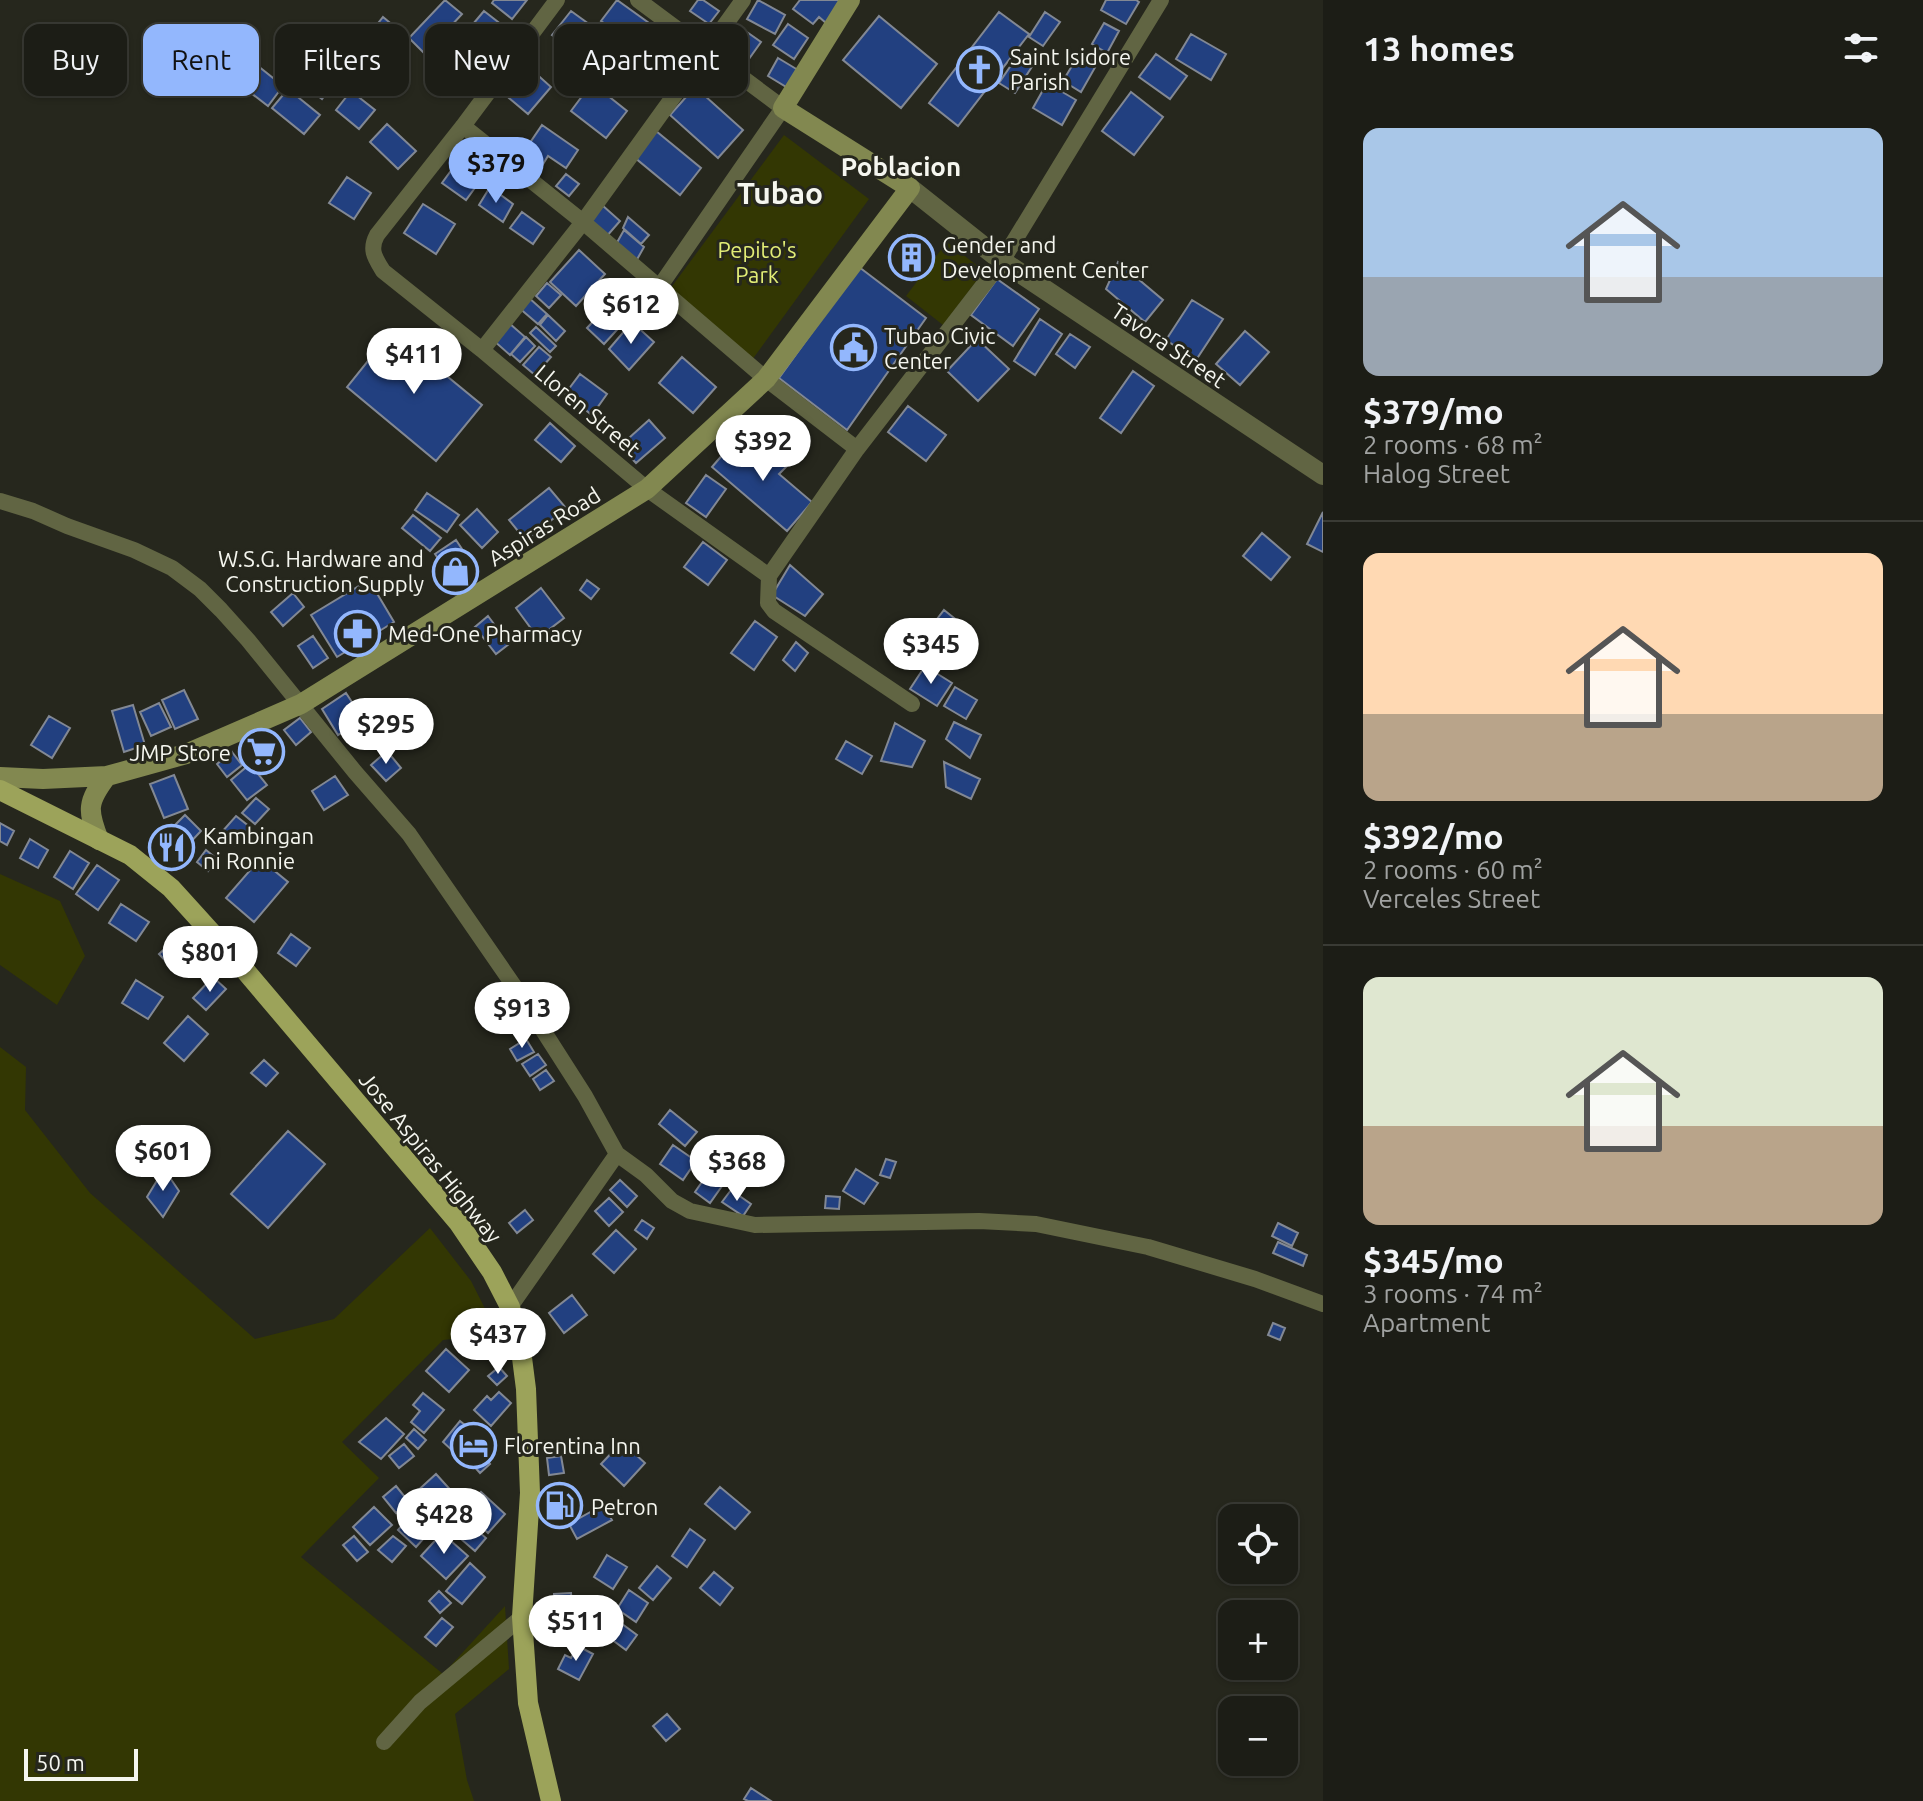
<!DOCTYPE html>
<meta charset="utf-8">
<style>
:root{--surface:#1c1d16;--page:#25261f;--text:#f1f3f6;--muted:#a0a2a1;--line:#3a3b35;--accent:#93b7fd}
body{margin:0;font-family:Ubuntu,sans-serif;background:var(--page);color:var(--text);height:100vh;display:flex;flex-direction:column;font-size:30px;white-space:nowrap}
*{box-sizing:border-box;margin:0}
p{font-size:26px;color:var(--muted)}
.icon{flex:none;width:44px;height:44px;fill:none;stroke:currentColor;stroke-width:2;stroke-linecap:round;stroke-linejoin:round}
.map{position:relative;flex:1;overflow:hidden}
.drawer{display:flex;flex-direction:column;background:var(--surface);width:600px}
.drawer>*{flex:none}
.banner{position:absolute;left:24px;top:24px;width:760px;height:72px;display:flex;gap:16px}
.controls{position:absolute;left:1218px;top:1504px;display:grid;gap:16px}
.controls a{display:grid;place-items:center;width:80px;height:80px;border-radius:16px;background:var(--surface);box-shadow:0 2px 6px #0004,0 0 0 2px var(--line);font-size:40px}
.scale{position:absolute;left:24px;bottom:20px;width:114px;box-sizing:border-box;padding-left:8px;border:4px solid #f5f6ef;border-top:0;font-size:22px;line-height:28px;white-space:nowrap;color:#f5f6ef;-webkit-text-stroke:6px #26271d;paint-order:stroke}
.price{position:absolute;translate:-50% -68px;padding:0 18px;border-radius:28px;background:#fff;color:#222;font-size:26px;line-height:52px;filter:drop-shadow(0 2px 4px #0008)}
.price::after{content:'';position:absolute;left:50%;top:48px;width:24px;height:18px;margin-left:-12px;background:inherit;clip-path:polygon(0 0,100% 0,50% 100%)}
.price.active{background:var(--accent);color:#111}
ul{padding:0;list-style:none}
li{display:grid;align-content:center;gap:16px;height:424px;padding:0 40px}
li+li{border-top:2px solid var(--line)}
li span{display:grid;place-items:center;height:248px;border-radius:16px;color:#555}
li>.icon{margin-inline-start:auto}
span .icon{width:144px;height:144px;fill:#fffc;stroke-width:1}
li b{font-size:34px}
h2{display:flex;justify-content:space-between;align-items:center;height:96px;padding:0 40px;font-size:34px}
.tag{padding:0 28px;border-radius:16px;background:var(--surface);box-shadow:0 2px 6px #0004,0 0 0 2px var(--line);font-size:28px;line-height:72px}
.tag.active{background:var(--accent);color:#111}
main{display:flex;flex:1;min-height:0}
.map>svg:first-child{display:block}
.green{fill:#333703}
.building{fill:#224080;stroke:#828894;stroke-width:2}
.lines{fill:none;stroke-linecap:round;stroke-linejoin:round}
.minor{stroke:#616543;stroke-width:16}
.tertiary{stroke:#616543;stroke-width:20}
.secondary{stroke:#828850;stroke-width:20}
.primary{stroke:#9ca35a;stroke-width:20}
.labels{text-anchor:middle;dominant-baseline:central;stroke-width:6;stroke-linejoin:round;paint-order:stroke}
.poi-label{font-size:22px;fill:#f5f6ef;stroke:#26271d;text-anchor:start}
.park-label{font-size:22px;fill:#e2ed76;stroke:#26271d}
.street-label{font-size:22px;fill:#f5f6ef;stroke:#26271d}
.quarter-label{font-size:26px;font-weight:bold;fill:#f5f6ef;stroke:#26271d}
.district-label{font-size:30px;font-weight:bold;fill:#f5f6ef;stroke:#26271d}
</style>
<main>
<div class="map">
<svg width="1323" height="1801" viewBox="0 0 1323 1801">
<rect width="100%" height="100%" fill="#26271d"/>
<!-- green -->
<path class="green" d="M784,135L869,199L752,360L667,293Z
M947,242L984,271L943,325L906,296Z
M0,874L60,901L85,956L57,1005L0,965Z
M0,1047L26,1067L25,1110L90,1193L255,1339L334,1319L430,1228L471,1281L498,1334L443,1340L342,1442L379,1478L301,1557L443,1674L505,1606L509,1669L455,1714L467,1780L474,1801H0Z"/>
<!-- building -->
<path class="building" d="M445,0L462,14L425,54L409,38Z
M494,0H527L512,19L492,3Z
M617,0L649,23L634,44L601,21Z
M698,0H703L719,11L709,24L690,11Z
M758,0L785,15L775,34L747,19Z
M800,0H844L826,23L819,17L813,24L793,9Z
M1106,0H1136L1139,2L1126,24L1101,10Z
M484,11L507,29L490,49L468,30Z
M571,11L593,27L574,52L552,35Z
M999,12L1029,34L958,126L929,103Z
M1045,12L1060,22L1043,46L1029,37Z
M879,16L937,64L901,108L843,60Z
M383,17L401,32L356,88L338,74Z
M1104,23L1119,31L1107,53L1092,44Z
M788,24L808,38L794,59L773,45Z
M744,30L761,42L746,63L729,51Z
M457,31L486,57L469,77L439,52Z
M1191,34L1226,54L1211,80L1176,59Z
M616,49L642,72L630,88L603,67Z
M238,50L283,86L268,106L222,71Z
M1020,52L1035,62L1015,93L999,83Z
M1079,54L1097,64L1081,92L1063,81Z
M1156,54L1187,76L1170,99L1139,77Z
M778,58L798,70L788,88L768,76Z
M307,65L332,85L322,99L296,79Z
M532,70L551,87L528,114L509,98Z
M592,83L627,111L606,138L571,111Z
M1047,83L1076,100L1062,125L1033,108Z
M695,87L743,130L718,158L670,115Z
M288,89L320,115L304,134L272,108Z
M351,91L375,110L359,129L336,110Z
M1131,92L1163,117L1134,155L1102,131Z
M387,124L416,151L398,169L370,142Z
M542,125L578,150L566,168L548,156L540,169L521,156Z
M656,131L701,168L680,195L634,157Z
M466,148L487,164L476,178L455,163Z
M453,168L477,185L466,200L442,183Z
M566,174L579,184L569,196L556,186Z
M347,177L371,193L354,219L329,203Z
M490,187L513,204L503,222L479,205Z
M423,204L455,224L436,254L404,233Z
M602,205L620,221L606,237L588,221Z
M522,212L544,228L533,244L510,228Z
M628,217L649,235L641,244L623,228Z
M624,230L644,247L635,263L615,246Z
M908,235L933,253L914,278L890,261Z
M579,250L605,274L576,306L550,282Z
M1118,262L1163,300L1145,322L1106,289Z
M859,267L926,318L847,430L779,378Z
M997,279L1039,309L1013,346L971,315Z
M547,283L561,295L549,308L536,296Z
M619,293L636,309L604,344L587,328Z
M528,297L547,314L538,324L518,307Z
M1192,300L1223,319L1196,360L1166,340Z
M548,315L565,331L556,341L540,325Z
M1040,319L1062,334L1035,375L1014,361Z
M632,322L654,342L629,370L609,349Z
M509,323L525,337L510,355L493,340Z
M536,327L556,346L550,352L530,333Z
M392,331L482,405L436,461L347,387Z
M1245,331L1269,352L1240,385L1216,364Z
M1070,334L1090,347L1075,368L1056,354Z
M526,337L535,346L520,362L511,354Z
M977,339L1009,369L978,401L947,371Z
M539,347L551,357L535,375L523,365Z
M682,357L716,387L693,413L659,383Z
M1133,371L1154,386L1121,433L1100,418Z
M580,374L607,394L592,415L565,394Z
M908,406L946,435L926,461L888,432Z
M649,420L665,438L636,463L620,446Z
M550,423L575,446L561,462L535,440Z
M737,438L766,463L774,453L788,465L779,474L812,502L787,531L712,467Z
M706,475L726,489L706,517L686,503Z
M549,488L566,508L526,541L509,520Z
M427,493L459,515L447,532L415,510Z
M477,509L498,532L482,548L460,525Z
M1323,512V552L1307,544Z
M413,515L441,538L430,551L402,528Z
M1262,533L1290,557L1271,580L1243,556Z
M456,540L470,561L463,566L469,574L455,583L435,554Z
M703,542L727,560L708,585L684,567Z
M790,565L823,594L805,616L772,595Z
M369,580L394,622L337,657L311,615Z
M587,580L599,589L591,599L580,590Z
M541,588L564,618L538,638L516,608Z
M293,593L304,607L283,626L271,612Z
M944,610L959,622L936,651L921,640Z
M488,616L509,644L496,654L475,627Z
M755,621L777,637L754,670L731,653Z
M313,636L328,658L313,668L298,646Z
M796,642L808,653L795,671L783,660Z
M925,666L952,683L937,706L910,689Z
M955,687L977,700L966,719L944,706Z
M184,690L198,719L175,729L162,700Z
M346,693L363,719L338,735L322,709Z
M159,703L171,727L151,736L140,712Z
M133,705L145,745L124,752L112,711Z
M49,716L70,728L52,758L31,745Z
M300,718L311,732L296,745L284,730Z
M954,722L981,735L970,758L946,739Z
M895,723L925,741L912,767L881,761Z
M846,741L872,756L862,774L836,759Z
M262,743L274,755L266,764L253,752Z
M387,751L401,768L386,781L371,765Z
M232,752L242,765L227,777L217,764Z
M944,762L980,779L971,799L946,787Z
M250,764L267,785L247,800L231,780Z
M174,775L188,809L164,818L150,784Z
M335,776L348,795L324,810L312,791Z
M256,798L269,809L255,824L242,813Z
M185,815L201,831L182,851L165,835Z
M236,816L250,827L235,845L221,833Z
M0,823L14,831L7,845L0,841Z
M163,837L187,856L182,861L159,842Z
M30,839L48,850L38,868L20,858Z
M206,850L217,859L208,871L197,862Z
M70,851L89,863L73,889L54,877Z
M260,859L288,882L254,922L226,898Z
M97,865L119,880L98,910L76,894Z
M121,904L149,922L136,941L109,923Z
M291,934L310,948L296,966L278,953Z
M172,942L186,957L173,969L159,954Z
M213,977L226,989L206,1010L193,998Z
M136,980L163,997L148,1019L122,1003Z
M188,1016L208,1034L184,1061L164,1043Z
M526,1039L534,1052L517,1061L510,1049Z
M538,1054L546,1065L530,1076L522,1064Z
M264,1060L278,1073L266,1086L251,1073Z
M546,1070L554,1081L540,1090L533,1079Z
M670,1110L697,1132L685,1146L659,1124Z
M288,1131L325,1164L268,1228L231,1194Z
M673,1145L696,1161L683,1180L660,1164Z
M886,1159L896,1162L890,1178L880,1175Z
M164,1169L179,1191L163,1217L147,1197Z
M856,1169L878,1183L864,1204L843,1191Z
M706,1176L722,1186L710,1203L695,1192Z
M620,1180L637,1196L627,1207L610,1190Z
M731,1190L751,1204L743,1216L722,1202Z
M826,1196L840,1197L839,1209L825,1208Z
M609,1198L623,1212L609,1226L595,1211Z
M525,1210L533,1220L517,1233L509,1223Z
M642,1220L654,1228L647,1239L635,1230Z
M1278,1223L1298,1233L1292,1246L1272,1236Z
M616,1230L636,1249L614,1273L593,1254Z
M1278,1242L1307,1255L1303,1266L1273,1253Z
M572,1295L587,1315L564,1333L549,1313Z
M1273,1323L1285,1328L1280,1340L1268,1335Z
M446,1349L469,1370L449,1392L426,1371Z
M499,1367L507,1376L497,1385L488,1376Z
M499,1392L511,1403L491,1426L474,1410L487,1396L491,1400Z
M423,1393L444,1410L424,1433L411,1422L420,1411L413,1405Z
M386,1418L404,1434L381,1459L359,1442Z
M460,1421L470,1429L461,1439L475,1452L466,1463L443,1442Z
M414,1429L426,1440L418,1449L406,1438Z
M622,1442L645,1463L624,1486L601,1464Z
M404,1444L414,1456L399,1468L389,1456Z
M482,1455L490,1464L480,1473L472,1464Z
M561,1456L564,1473L549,1475L547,1458Z
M436,1474L455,1495L433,1515L414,1494Z
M396,1486L409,1502L396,1513L383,1497Z
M720,1487L750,1512L735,1529L705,1504Z
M481,1492L505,1514L488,1533L460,1507L471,1495L475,1498Z
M553,1498H567V1513H553Z
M603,1505L612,1520L577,1539L569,1524Z
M374,1507L392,1525L370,1545L353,1527Z
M413,1512L432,1529L416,1547L398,1530Z
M465,1520L486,1538L475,1551L454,1533Z
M690,1529L705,1540L687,1567L672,1556Z
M442,1533L468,1556L446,1579L421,1556Z
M354,1536L368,1552L357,1561L343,1545Z
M393,1536L406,1546L392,1562L378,1550Z
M607,1555L627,1567L613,1589L594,1577Z
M470,1563L485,1577L462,1604L446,1591Z
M657,1566L671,1578L653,1600L639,1588Z
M714,1572L733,1588L720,1605L700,1588Z
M629,1590L648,1603L636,1622L617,1609Z
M439,1591L451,1603L440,1613L429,1601Z
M571,1593L574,1631L556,1632L554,1594Z
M609,1602L610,1614L587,1616L586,1604Z
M442,1618L453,1627L436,1646L425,1637Z
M614,1618L637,1635L626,1650L603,1633Z
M578,1646L593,1654L579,1680L558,1669L565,1655L571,1658Z
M667,1714L680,1729L666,1741L653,1726Z
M751,1788L771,1801H748L744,1799Z"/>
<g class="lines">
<!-- minor -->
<path class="minor" d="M557,0L463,126L377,235C369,250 375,258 383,271L482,350L647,489L769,576
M638,0L783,108L658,289
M463,126L583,222L766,379L857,449
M482,350L583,222L743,0
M0,501L33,511L67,526L134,550L172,568L200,589L221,610L248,640L355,772L409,834L523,999L585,1096L617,1154L646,1175L672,1201L690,1211L755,1225L979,1221L1036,1224L1148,1247L1255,1279L1323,1304
M769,576L857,449L1002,261L1161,0
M769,576L768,603L774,611L912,704
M510,1307L617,1154
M384,1742L420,1702L522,1617"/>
<!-- tertiary -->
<path class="tertiary" d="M910,188L1002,261L1323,475"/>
<!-- secondary -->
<path class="secondary" d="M0,777L43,779L107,776L186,754L301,704L647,489L766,379L910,188L783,108L850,0
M99,840C87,810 87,802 107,776"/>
<!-- primary -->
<path class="primary" d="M0,790L130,855L171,888L238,962L458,1222L492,1272L510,1307L521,1350L526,1389L530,1493L522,1617L528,1703L551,1801"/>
</g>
<!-- icons -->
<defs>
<symbol id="church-ring" viewBox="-11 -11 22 22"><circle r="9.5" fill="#26271d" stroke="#93b7fd" stroke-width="1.5"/><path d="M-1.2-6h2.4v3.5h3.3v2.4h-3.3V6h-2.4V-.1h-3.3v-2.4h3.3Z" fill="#93b7fd"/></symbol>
<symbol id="building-ring" viewBox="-11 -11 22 22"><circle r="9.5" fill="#26271d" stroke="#93b7fd" stroke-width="1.5"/><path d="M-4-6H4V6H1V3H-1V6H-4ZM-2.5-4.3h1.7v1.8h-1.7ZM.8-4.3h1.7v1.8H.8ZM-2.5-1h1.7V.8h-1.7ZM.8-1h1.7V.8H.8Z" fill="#93b7fd"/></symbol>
<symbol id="civic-ring" viewBox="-11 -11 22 22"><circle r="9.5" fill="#26271d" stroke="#93b7fd" stroke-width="1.5"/><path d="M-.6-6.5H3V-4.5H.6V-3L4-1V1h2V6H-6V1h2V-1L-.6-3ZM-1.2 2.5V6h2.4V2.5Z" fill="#93b7fd"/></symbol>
<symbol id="shop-ring" viewBox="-11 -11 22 22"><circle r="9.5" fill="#26271d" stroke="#93b7fd" stroke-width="1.5"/><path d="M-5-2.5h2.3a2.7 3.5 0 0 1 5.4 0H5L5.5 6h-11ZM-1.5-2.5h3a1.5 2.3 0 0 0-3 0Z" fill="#93b7fd"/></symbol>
<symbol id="pharmacy-ring" viewBox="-11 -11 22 22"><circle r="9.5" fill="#26271d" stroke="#93b7fd" stroke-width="1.5"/><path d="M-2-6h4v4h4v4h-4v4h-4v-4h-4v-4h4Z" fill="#93b7fd"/></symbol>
<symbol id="supermarket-ring" viewBox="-11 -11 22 22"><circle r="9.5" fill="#26271d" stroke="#93b7fd" stroke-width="1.5"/><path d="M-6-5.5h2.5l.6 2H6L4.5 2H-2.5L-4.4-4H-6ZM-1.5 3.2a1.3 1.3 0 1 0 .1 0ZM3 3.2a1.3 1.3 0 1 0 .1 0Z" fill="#93b7fd"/></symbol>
<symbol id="restaurant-ring" viewBox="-11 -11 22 22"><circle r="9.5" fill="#26271d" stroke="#93b7fd" stroke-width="1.5"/><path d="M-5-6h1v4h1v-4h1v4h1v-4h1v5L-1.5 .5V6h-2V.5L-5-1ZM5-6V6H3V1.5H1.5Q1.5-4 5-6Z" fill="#93b7fd"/></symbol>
<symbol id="hotel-ring" viewBox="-11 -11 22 22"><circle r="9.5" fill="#26271d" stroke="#93b7fd" stroke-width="1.5"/><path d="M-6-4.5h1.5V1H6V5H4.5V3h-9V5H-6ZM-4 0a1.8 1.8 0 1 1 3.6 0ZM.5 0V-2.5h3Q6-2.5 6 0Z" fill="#93b7fd"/></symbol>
<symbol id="fuel-ring" viewBox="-11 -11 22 22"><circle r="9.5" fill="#26271d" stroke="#93b7fd" stroke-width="1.5"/><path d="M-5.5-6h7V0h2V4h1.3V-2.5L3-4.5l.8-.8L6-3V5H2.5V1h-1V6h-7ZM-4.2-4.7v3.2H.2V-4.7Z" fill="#93b7fd"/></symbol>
</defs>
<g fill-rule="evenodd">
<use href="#church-ring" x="954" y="44" width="51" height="51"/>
<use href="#building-ring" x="886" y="232" width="51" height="51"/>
<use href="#civic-ring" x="828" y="322" width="51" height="51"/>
<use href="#shop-ring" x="430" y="546" width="51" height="51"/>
<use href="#pharmacy-ring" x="332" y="608" width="51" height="51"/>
<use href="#supermarket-ring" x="236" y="726" width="51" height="51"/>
<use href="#restaurant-ring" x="146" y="822" width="51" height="51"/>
<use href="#hotel-ring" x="448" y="1420" width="51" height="51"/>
<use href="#fuel-ring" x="534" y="1480" width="51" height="51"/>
</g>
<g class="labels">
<!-- poi labels -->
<g class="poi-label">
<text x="1010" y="56">Saint Isidore<tspan x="1010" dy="25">Parish</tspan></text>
<text x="942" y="244">Gender and<tspan x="942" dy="25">Development Center</tspan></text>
<text x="884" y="335">Tubao Civic<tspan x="884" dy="25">Center</tspan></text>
<text x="424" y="558" text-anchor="end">W.S.G. Hardware and<tspan x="424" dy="25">Construction Supply</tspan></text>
<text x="388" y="633">Med-One Pharmacy</text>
<text x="231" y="752" text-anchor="end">JMP Store</text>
<text x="203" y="835">Kambingan<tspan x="203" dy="25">ni Ronnie</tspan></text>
<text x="504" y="1445">Florentina Inn</text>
<text x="591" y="1506">Petron</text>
</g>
<!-- park labels -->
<g class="park-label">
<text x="757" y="249">Pepito's<tspan x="757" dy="25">Park</tspan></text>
</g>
<!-- street labels -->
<g class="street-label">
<text transform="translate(1169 345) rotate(34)">Tavora Street</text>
<text transform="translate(588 410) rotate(40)">Lloren Street</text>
<text transform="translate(544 526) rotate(-32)">Aspiras Road</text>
<text transform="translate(431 1157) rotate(51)">Jose Aspiras Highway</text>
</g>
<!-- quarter labels -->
<g class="quarter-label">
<text x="901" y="166">Poblacion</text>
</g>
<!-- district labels -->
<g class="district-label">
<text x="780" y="193">Tubao</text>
</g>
</g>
</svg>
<div class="controls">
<a><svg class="icon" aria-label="locate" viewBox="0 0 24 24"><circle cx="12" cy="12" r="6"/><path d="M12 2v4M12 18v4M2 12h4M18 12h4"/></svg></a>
<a>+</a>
<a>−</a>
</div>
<div class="scale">50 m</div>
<b class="price active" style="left:496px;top:205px">$379</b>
<b class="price" style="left:631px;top:346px">$612</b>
<b class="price" style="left:414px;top:396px">$411</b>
<b class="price" style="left:763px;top:483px">$392</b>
<b class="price" style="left:931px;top:686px">$345</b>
<b class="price" style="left:386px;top:766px">$295</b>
<b class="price" style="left:210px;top:994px">$801</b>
<b class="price" style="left:522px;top:1050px">$913</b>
<b class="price" style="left:163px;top:1193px">$601</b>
<b class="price" style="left:737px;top:1203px">$368</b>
<b class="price" style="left:498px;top:1376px">$437</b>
<b class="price" style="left:444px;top:1556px">$428</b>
<b class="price" style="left:576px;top:1663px">$511</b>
<div class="banner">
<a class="tag">Buy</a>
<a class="tag active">Rent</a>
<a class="tag">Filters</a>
<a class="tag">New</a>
<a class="tag">Apartment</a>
</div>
</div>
<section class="drawer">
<h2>13 homes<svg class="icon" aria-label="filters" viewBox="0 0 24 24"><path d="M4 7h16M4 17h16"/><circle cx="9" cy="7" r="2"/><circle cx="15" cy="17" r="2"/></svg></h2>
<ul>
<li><span style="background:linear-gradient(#a9c7e8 60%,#9aa5b1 0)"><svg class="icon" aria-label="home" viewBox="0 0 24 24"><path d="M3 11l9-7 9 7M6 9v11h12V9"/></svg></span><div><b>$379/mo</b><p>2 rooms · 68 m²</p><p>Halog Street</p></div></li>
<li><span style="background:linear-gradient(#ffd9b3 65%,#b9a48a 0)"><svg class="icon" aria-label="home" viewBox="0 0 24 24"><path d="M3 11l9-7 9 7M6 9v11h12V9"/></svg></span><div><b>$392/mo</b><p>2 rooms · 60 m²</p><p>Verceles Street</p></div></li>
<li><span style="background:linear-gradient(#dfe7d0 60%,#b9a48a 0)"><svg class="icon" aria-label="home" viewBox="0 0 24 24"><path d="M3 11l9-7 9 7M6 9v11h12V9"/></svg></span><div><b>$345/mo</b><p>3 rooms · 74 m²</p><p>Apartment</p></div></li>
</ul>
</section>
</main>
